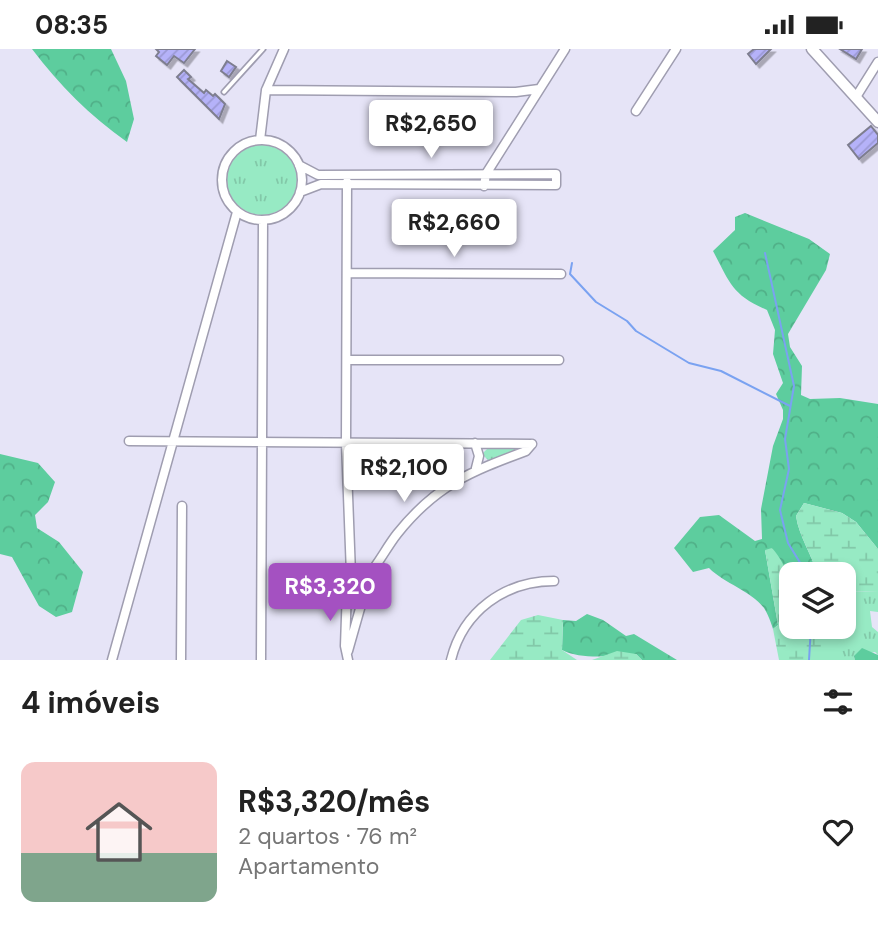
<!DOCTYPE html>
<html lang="pt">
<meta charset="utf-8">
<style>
:root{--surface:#fff;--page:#f6f6f6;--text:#222;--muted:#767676;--accent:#a451c1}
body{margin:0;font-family:"DM Sans",sans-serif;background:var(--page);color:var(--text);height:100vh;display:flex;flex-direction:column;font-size:26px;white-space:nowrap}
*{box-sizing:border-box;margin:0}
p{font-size:23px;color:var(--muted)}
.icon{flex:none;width:38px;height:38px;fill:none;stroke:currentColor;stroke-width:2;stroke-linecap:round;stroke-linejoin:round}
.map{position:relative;height:611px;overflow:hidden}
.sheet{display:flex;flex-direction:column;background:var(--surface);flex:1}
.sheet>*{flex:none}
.controls{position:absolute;left:779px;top:513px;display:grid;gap:14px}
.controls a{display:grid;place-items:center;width:77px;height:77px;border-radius:14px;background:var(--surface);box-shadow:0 4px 10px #0003;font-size:35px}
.price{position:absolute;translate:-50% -60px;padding:0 16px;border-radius:7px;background:#fff;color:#222;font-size:23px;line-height:46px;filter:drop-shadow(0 2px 4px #0008)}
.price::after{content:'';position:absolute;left:50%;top:42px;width:21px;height:16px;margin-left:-10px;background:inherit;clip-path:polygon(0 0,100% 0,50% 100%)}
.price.active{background:var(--accent);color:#fff}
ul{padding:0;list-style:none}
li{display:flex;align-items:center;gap:21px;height:175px;padding:0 21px}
li span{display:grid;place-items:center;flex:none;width:196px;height:140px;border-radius:14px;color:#555}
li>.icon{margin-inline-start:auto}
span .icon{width:84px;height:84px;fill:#fffc;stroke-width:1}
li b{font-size:30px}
h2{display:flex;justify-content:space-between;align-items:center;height:84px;padding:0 21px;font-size:30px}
.status{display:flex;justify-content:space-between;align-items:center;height:49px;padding:0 35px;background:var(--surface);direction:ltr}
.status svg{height:19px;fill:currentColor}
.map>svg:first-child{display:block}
.grass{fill:url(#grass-tufts)}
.forest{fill:url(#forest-crowns)}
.wetland{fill:url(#wetland-marsh)}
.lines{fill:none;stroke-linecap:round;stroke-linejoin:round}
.stream{stroke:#7aa2f1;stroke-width:2}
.building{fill:url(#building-hatch);stroke:#7e7e8f;stroke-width:2;filter:url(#shadow)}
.service-casing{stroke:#9f9db0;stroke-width:7}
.minor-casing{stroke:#9f9db0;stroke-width:11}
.tertiary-casing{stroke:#9f9db0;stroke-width:13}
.service{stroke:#fff;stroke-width:3.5}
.minor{stroke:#fff;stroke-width:8}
.tertiary{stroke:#fff;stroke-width:10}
</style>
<div class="status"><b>08:35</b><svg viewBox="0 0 49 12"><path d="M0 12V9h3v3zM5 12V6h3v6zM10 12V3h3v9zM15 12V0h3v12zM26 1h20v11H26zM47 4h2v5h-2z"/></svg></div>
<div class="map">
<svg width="878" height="611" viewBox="0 0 878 611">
<defs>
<pattern id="grass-tufts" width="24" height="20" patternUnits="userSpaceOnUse" patternTransform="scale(1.75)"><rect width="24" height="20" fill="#97eac4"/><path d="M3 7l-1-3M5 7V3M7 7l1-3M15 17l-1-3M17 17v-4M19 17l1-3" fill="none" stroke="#82c8a8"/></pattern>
<pattern id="forest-crowns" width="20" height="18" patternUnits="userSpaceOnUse" patternTransform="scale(1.75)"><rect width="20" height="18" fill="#5dcd9e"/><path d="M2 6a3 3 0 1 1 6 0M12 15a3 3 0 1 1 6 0" fill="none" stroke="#50b088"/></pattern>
<pattern id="wetland-marsh" width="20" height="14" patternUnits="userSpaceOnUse" patternTransform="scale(1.75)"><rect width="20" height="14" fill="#97eac4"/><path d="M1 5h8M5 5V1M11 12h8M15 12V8" fill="none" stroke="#82c8a8"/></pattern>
<pattern id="building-hatch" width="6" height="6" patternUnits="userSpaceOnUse" patternTransform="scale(1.75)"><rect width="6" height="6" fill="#b5b2f9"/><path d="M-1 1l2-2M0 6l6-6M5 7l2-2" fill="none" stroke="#9b99d5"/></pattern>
<filter id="shadow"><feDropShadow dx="3.5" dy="3.5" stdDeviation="0" flood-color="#0004"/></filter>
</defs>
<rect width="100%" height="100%" fill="#e6e4f7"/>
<!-- grass -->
<path class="grass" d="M227 131a35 35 0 1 1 70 0a35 35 0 1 1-70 0Z
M488,399H514L516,400L489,412L482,405Z
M878,542V563L870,562L872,578L878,583V606L875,603L854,607L855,611H824V578H844V543Z"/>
<!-- forest -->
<path class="forest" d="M32,0H111L126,32L134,70L127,93C89,66 60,37 32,0Z
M745,164L809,190L830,205L826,221L788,285L790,298L802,317L801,346L810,350L840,349L878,355V500L856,473L842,464L804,454L796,467C799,488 812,505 817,525H791V532L765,501L778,576L773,580C771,574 768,565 764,559C750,541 725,535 709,519L693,523L674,499L700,468L719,466L755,492L762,490L761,460L773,397L783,370V361L776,345L783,334L773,305L775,281L767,261C732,246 730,234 713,202L735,181V168Z
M0,405L38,414L55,433L48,453L35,466L37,479L59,493L83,523L72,563L56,568L39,557L12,508L0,505Z
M587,565L603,571L626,587L634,585L677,611H642L636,605C612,607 582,611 562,601L563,571L576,572Z
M862,599L878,606V611H855L854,607Z"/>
<!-- wetland -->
<path class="wetland" d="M804,454L842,464L856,473L878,500V542L844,543V525H817C812,505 799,488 796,467Z
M772,499C793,523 791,546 791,578H824V611H779L773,580L778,576L765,501Z
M538,566L563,571L562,601L577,611H490L521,571Z
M617,602L636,605L642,611H592Z"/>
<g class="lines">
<!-- stream -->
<path class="stream" d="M765,204L794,337L785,390L789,420L780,461L788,494L807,525
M572,214L570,225L596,253L627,272L636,282L689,314L721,322L790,357
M809,611L811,578"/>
</g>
<!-- building -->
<path class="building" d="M156,0H195L184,14L174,7L167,16L156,7L159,3Z
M754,0H771L756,15L748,5Z
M840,0H862L856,10Z
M227,12L236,18L229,28L221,22Z
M184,21L191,28L188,30L204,44L206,41L213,47L215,45L225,55L219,70L177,28Z
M871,77L878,86V94L859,110L848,96Z"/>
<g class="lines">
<defs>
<path id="service" d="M224,43L263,0"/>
<path id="minor" d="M266,41L516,43L539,40
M856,48L878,13
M636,62L676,0
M260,91L266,41L284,0
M222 131a40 40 0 1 1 80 0a40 40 0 1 1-80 0Z
M299,116L318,126L556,125V136L321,135L300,143
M347,133L346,394L351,525
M484,137L486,125L565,0
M347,224L561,225
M347,311H559
M129,392L532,395
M475,394L479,407L476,419
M346 535a11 11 0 1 1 22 0a11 11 0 1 1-22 0Z
M366,529C378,516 386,499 397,485C436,436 470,423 526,402L532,395
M347,540L345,597L348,611
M348,602L365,542
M112,611L237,163
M181,611L182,457
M261,611L263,171
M451,611C463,562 505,532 554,532"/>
<path id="tertiary" d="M812,0L878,73"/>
</defs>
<!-- service casing -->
<use href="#service" class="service-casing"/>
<!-- minor casing -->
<use href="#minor" class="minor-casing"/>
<!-- tertiary casing -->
<use href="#tertiary" class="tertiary-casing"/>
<!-- service -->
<use href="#service" class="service"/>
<!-- minor -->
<use href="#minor" class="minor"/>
<!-- tertiary -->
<use href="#tertiary" class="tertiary"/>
</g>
</svg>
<div class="controls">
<a><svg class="icon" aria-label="layers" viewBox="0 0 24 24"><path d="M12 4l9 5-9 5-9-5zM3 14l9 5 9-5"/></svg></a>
</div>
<b class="price" style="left:431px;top:111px">R$2,650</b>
<b class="price" style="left:454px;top:210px">R$2,660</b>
<b class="price" style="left:404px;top:455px">R$2,100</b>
<b class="price active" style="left:330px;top:574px">R$3,320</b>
</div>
<section class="sheet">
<h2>4 imóveis<svg class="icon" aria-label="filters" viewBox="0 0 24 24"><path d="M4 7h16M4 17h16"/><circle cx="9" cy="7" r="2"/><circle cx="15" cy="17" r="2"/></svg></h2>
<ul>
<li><span style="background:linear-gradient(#f6c9c9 65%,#7fa58c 0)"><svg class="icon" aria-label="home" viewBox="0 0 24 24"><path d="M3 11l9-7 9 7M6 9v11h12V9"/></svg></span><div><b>R$3,320/mês</b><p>2 quartos · 76 m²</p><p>Apartamento</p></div><svg class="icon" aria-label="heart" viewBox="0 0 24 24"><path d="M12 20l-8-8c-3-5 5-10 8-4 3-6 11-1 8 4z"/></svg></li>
</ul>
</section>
